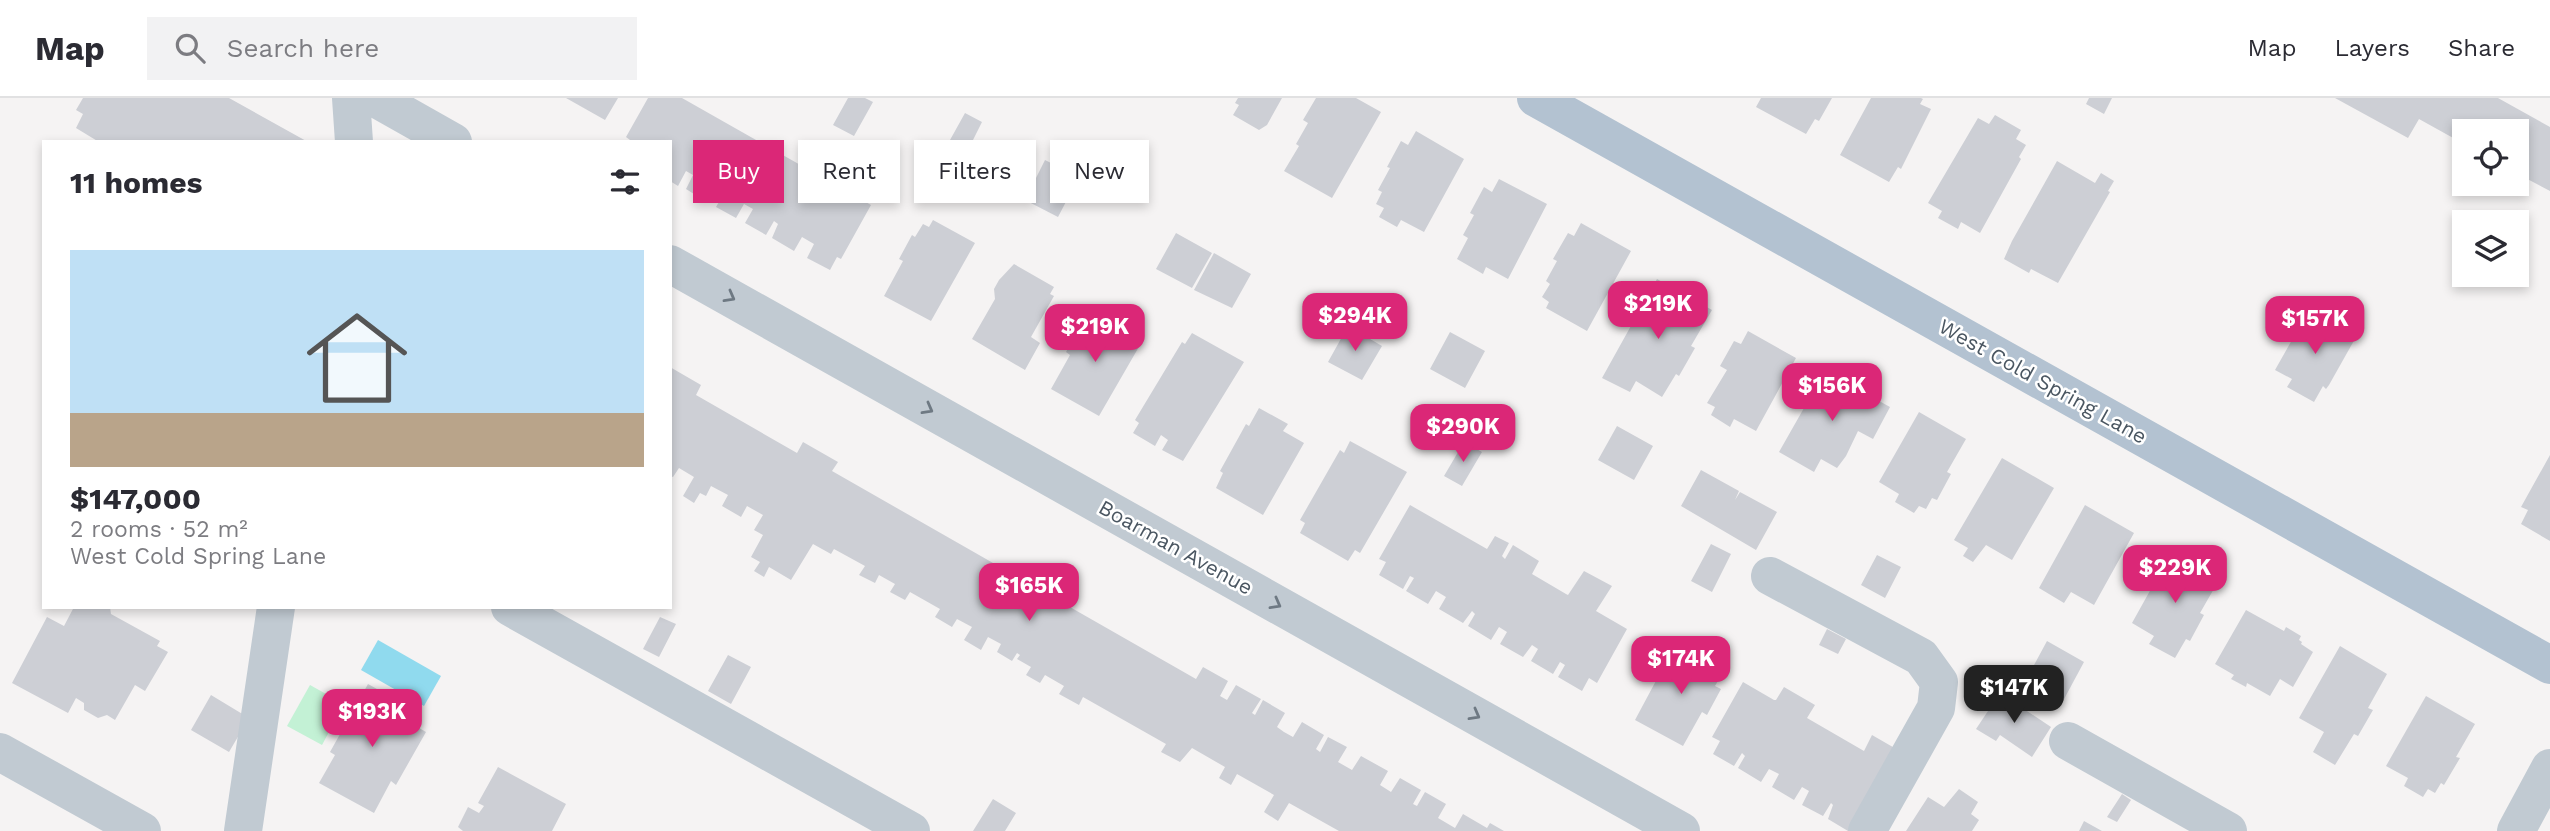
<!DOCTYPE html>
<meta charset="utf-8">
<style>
:root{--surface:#fff;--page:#f2f2f3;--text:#2b2b33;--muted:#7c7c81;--line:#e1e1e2;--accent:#db2777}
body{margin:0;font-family:"Work Sans",sans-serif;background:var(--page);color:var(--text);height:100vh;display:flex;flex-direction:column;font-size:26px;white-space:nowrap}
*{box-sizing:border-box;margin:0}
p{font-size:23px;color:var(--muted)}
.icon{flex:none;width:38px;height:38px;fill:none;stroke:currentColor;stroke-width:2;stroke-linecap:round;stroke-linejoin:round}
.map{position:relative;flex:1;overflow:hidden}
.drawer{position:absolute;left:42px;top:42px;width:630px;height:469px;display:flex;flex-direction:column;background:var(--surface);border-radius:0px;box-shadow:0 4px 10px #0003}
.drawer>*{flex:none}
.hud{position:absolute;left:693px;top:42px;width:665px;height:63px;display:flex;gap:14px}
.tools{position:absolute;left:2452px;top:21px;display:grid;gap:14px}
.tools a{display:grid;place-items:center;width:77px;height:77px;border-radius:0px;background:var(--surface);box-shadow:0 4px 10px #0003;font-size:35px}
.price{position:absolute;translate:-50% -60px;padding:0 16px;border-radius:14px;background:var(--accent);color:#fff;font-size:23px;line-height:46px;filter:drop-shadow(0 2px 4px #0008)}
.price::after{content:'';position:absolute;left:50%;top:42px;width:21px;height:16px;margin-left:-10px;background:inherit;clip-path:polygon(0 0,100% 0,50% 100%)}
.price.current{background:#222;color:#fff}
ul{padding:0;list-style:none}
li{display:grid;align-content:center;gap:14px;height:371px;padding:0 28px}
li+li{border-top:2px solid var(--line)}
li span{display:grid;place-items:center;height:217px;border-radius:0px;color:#555}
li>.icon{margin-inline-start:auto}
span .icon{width:126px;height:126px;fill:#fffc;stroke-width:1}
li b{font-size:30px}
h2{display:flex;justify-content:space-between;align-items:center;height:84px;padding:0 28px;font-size:30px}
.pill{padding:0 24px;border-radius:0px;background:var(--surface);box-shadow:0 4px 10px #0003;font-size:24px;line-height:63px}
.pill.current{background:var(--accent);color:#fff}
header{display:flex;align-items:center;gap:42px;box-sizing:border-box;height:98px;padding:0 35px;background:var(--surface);border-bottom:2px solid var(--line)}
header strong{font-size:33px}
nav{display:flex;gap:38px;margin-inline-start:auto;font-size:24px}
.search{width:490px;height:63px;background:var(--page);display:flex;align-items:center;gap:18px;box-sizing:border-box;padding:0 24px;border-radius:0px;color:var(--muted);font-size:26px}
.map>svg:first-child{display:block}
.green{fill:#c3f1d5}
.water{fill:#90daee}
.building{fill:#cdcfd5}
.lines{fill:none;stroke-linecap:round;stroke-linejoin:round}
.minor{stroke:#c1cad2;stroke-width:38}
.major{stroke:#b3c2d1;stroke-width:38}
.oneway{stroke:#6e7983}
.labels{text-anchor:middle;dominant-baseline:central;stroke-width:5;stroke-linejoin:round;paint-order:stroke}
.street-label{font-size:21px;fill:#4a5661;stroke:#fff}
</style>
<header>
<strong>Map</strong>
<div class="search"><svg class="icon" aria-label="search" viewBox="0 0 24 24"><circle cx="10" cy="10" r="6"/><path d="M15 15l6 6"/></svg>Search here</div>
<nav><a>Map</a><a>Layers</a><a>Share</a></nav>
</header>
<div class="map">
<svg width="2550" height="733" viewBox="0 0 2550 733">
<rect width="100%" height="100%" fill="#f5f3f3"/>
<!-- green -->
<path class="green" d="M310,587L344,606L322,647L287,628Z"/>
<!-- water -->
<path class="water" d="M378,542L441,578L424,608L361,572Z"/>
<!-- building -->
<path class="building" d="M83,0H229L308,44H99L76,30L83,16L76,12Z
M566,0H618L605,22Z
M648,0H682L871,107L841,161L837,159L830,172L807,160L814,146L802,139L794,153L772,140L778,126L774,123L766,137L745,125L753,111L744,106L736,120L716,109L724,95L713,89L705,103L686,91L693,77L686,73L678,88L670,83V44H628L630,42L626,39Z
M848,0H865L873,4L854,38L833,27Z
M1238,0H1282L1267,27L1259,32L1233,17L1239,7L1235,5Z
M1316,0H1356L1381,14L1332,100L1284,73L1299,48L1296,46L1308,25L1303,22Z
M1761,0H1832L1819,23L1815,21L1806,36L1756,9Z
M1871,0H1921L1923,1L1920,6L1931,11L1901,71L1898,69L1889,84L1840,57Z
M2089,0H2112L2104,16L2086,6Z
M2335,0H2498L2550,29V93L2516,75V33H2464V46L2419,21L2408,40Z
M965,15L982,24L968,52L950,42Z
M1995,17L2021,32L2016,41L2026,47L2019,59L2021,61L1980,135L1961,124L1958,131L1938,120L1942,113L1928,105L1978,20L1989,26Z
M1416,33L1464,61L1424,134L1401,122L1397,129L1379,119L1384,110L1376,106L1382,94L1378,92L1390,70L1387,69L1401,43L1408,47Z
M1045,62L1079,79L1058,119L1025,102Z
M2057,63L2095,85L2101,75L2114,83L2108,93L2110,94L2058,185L2031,171L2029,175L2004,161L2012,143Z
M1499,81L1547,106L1508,181L1486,169L1483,176L1457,161L1468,140L1463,137L1474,117L1470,115L1484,89L1492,94Z
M933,122L975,145L931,223L884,198L903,163L899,161L912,137L915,139L923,126L929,129Z
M1581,125L1631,153L1587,233L1546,210L1549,204L1542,199L1550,186L1546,183L1557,163L1553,161L1568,135L1574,138Z
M1176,135L1212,155L1192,190L1156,171Z
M1214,155L1251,176L1232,210L1194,192Z
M1014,166L1054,189L1050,196L1054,198L1031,239L1040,245L1025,272L972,241L995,201L994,191L999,182Z
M1657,181L1712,212L1691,248L1695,250L1679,278L1676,276L1662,299L1636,283L1630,294L1602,280Z
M2309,212L2356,239L2329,287L2326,291L2323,288L2314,304L2287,289L2292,281L2275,272Z
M1102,215L1122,227L1118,234L1140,247L1099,318L1051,291L1070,257L1066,254L1081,228L1084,230L1090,219L1097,223Z
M1348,228L1382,248L1362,282L1328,264Z
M1748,233L1796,260L1756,333L1734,321L1730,329L1711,317L1715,309L1707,305L1727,272L1720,268L1734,243L1741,246Z
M1450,234L1485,253L1465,290L1430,271Z
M1192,235L1244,264L1183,363L1162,352L1168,342L1161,337L1155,348L1133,335L1139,325L1135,322L1182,244L1185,246Z
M670,269L701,287L696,297L797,355L803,344L838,364L832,373L1196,581L1203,569L1228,583L1220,598L1227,602L1236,587L1261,601L1252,615L1255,617L1263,602L1285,615L1277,629L1284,634L1293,639L1302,624L1324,637L1316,651L1320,654L1328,639L1347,649L1338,664L1352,672L1361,658L1388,673L1380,687L1391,694L1400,680L1421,692L1413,706L1417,708L1425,694L1446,706L1438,720L1455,730L1463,716L1487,730L1490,725L1504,733H1339L1289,705L1278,723L1264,714L1274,697L1237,676L1231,687L1219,680L1225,669L1192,650L1180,664L1161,654L1166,646L1083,599L1079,607L1059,596L1064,588L1045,577L1040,585L1026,577L1031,569L1017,561L1020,557L1017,555L1012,563L997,554L1001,546L988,539L981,552L964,542L972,529L957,521L952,529L935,519L940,511L910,494L905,502L890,494L895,486L879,477L875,485L859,477L865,468L834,451L831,456L813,446L791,482L769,469L764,479L754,473L760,464L751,459L763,437L754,432L763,417L747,408L741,419L722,408L728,397L711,388L706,398L700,395L694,405L683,398L694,379L679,370L673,379L670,378Z
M1825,273L1890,309L1873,341L1858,333L1846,358L1837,370L1821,361L1814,374L1779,354Z
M1259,310L1288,326L1283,333L1304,345L1263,417L1216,390L1223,375L1220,373L1246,326L1249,328Z
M1919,314L1966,341L1947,374L1951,376L1937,402L1932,400L1926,411L1919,408L1914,415L1895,404L1899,396L1879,384Z
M1617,328L1653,348L1634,382L1598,362Z
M1350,343L1407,374L1360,455L1355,452L1348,463L1300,435L1305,425L1300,422L1340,352L1344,355Z
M1464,344L1482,354L1462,388L1444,378Z
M2550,357V443L2521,426L2528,412L2521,409Z
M2002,360L2054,390L2012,462L1986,447L1973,464L1963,458L1968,450L1954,442Z
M1701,372L1739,393L1735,402L1740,394L1777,414L1756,452L1681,408Z
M1410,407L1487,451L1495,438L1509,445L1502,458L1505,461L1513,447L1539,463L1532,476L1566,496L1568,497L1584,473L1612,488L1596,513L1627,531L1597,585L1589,580L1582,593L1558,579L1565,567L1560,564L1553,576L1531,563L1538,551L1532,547L1523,559L1500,546L1507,534L1499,529L1491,542L1468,528L1475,516L1472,513L1463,525L1439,511L1446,499L1436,493L1428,506L1406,493L1414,480L1410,478L1403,491L1379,477L1386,464L1379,461Z
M2085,407L2134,435L2094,507L2071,494L2064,505L2039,490Z
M1711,446L1731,456L1712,494L1691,483Z
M2171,455L2219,482L2200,515L2204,517L2190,543L2186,541L2175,560L2149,546L2154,538L2132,525Z
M1877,457L1901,469L1885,500L1861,487Z
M74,509H110L111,516L160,543L157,548L168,554L145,593L135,587L115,622L107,617L98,620L84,612V605L76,600L68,615L12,585L47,519L64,528Z
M2246,512L2284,533L2286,529L2301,538L2299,542L2302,544L2301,546L2313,554L2293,589L2280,581L2270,598L2247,585L2246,589L2231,581L2234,577L2215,566Z
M660,519L676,526L659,559L643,551Z
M1827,531L1846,541L1838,556L1819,547Z
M2047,543L2084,564L2063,603L2026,582Z
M2340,548L2387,576L2368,610L2373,612L2358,638L2354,636L2335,667L2313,654L2324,634L2299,620Z
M1673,551L1695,562L1700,554L1719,565L1715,573L1722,576L1715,588L1721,591L1707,617L1702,614L1683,648L1635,622Z
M728,557L751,569L731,606L708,593Z
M1743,584L1774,602H1776L1784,589L1815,607L1807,620L1864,653L1872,637L1898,652L1848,733L1828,721L1833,707L1831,705L1823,718L1802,707L1809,693L1802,689L1794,702L1772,689L1779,676L1769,671L1761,684L1738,670L1745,658L1742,655L1734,668L1713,656L1720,643L1712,639Z
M368,586L413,611L407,623L426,634L396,687L391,683L374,715L319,685L335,657L330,654Z
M2000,595L2051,629L2032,659L2000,637L1996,643L1976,631Z
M211,597L249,620L229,654L191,632Z
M2426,598L2475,626L2456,659L2460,660L2444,687L2441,685L2435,695L2428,691L2423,699L2404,688L2408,680L2386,668Z
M498,669L566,706L552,733H463L458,729L468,709L479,715L484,708L478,705Z
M1959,691L1978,704L1971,716L1979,722L1972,733H1906L1928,699L1944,709Z
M2122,696L2131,702L2117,724L2107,719Z
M993,701L1016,715L1005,733H973Z
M2084,723L2102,733H2079Z"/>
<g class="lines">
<!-- minor -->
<path class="minor" d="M351,0L354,44
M375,0L453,44
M670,166L1681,733
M1770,478L1921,559L1939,584L1936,610L1867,733
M510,509L911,733
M2068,643L2228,733
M0,654L142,733
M243,733L276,509
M2516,733L2550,670"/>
<!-- major -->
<path class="major" d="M1536,0L2550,567"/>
</g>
<!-- one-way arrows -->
<defs><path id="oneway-chevron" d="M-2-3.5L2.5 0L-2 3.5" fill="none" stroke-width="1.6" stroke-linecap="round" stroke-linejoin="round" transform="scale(1.75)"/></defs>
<g class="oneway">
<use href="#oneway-chevron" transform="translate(730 199) rotate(29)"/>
<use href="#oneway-chevron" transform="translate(928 311) rotate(29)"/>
<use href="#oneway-chevron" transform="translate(1276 506) rotate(29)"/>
<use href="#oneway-chevron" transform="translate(1475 617) rotate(29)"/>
</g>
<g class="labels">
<!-- street labels -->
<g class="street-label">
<text transform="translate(2043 283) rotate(29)">West Cold Spring Lane</text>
<text transform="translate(1176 449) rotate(29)">Boarman Avenue</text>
</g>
</g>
</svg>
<div class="tools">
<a><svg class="icon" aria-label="locate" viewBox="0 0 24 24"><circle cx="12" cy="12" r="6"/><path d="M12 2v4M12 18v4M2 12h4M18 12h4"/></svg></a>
<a><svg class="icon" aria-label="layers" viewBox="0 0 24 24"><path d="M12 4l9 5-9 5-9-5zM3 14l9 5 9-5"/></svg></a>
</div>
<b class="price" style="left:1658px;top:243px">$219K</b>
<b class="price" style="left:1355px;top:255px">$294K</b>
<b class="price" style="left:2315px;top:258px">$157K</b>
<b class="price" style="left:1095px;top:266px">$219K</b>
<b class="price" style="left:1832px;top:325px">$156K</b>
<b class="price" style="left:1463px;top:366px">$290K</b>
<b class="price" style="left:2175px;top:507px">$229K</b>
<b class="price" style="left:1029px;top:525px">$165K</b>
<b class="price" style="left:1681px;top:598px">$174K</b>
<b class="price current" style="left:2014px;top:627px">$147K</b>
<b class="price" style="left:372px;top:651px">$193K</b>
<div class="hud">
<a class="pill current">Buy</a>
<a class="pill">Rent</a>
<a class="pill">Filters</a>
<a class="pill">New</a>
</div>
<section class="drawer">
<h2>11 homes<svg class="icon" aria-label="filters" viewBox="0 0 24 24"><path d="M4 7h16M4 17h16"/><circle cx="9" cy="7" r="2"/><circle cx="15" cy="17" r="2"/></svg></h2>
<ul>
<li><span style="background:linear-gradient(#bfe0f5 75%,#b9a48a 0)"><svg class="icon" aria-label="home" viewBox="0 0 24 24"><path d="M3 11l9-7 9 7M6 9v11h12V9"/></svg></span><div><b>$147,000</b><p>2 rooms · 52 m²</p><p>West Cold Spring Lane</p></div></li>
</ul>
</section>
</div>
